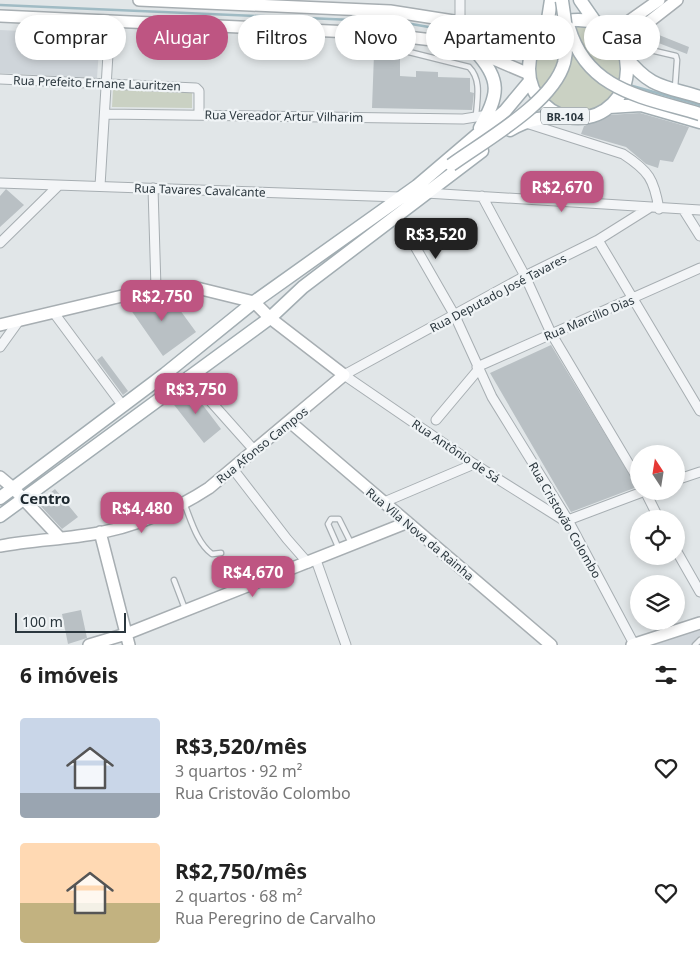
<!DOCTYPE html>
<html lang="pt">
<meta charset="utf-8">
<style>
:root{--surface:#fff;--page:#f2f2f2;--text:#222;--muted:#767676;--accent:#be5582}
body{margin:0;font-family:"Noto Sans",sans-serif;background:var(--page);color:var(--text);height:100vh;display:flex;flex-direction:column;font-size:19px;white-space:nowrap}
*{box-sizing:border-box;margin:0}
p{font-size:16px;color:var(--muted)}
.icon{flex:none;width:28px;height:28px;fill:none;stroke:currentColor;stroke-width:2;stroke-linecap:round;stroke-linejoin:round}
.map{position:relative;height:645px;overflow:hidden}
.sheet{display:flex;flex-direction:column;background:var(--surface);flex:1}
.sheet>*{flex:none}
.top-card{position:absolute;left:15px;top:15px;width:670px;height:45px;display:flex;gap:10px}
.needle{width:32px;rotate:348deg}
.fabs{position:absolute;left:630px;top:445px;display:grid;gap:10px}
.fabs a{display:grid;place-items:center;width:55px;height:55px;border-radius:50%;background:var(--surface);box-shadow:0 2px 8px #0003;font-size:25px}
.scale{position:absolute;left:15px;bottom:12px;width:111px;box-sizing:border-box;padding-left:5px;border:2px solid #2b373e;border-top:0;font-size:14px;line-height:18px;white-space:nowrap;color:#2b373e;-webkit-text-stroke:4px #f0f4f6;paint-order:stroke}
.price{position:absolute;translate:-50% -42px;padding:0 11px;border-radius:10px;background:var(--accent);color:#fff;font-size:16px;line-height:32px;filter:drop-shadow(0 1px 2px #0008)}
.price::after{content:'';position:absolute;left:50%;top:30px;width:15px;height:11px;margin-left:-8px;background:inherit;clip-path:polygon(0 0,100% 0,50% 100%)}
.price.selected{background:#222;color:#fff}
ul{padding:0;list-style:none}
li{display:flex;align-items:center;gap:15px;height:125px;padding:0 20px}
li span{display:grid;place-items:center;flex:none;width:140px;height:100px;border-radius:5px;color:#555}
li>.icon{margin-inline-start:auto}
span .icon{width:60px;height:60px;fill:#fffc;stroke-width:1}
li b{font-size:21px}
h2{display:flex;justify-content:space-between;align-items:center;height:60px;padding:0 20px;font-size:21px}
.tag{padding:0 18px;border-radius:22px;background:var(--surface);box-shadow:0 2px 8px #0003;font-size:18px;line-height:45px}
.tag.selected{background:var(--accent);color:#fff}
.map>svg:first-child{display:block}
.built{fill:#cfd5da}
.green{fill:#cad1c3}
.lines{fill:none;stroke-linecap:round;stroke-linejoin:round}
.stream{stroke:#a0bbc4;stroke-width:2.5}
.building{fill:#b9c0c4}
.lane-casing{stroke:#a7aeb2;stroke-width:7}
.street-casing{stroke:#a7aeb2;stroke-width:11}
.secondary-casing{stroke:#a7aeb2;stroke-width:14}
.primary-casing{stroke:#a2adb2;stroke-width:15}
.lane{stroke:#f3f5f7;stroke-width:4.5}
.street{stroke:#f3f5f7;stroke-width:9}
.secondary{stroke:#fff;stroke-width:11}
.primary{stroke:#fff;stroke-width:12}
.primary-bridge-casing{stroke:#a2adb2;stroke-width:15;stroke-linecap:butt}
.primary-bridge{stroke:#fff;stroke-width:12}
.labels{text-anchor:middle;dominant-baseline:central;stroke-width:4.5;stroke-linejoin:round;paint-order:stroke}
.shield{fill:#f0f4f6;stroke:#667075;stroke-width:1}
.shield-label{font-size:11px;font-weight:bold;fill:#2b373e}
.street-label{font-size:12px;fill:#2b373e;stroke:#f0f4f6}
.quarter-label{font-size:15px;font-weight:bold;fill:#1d282f;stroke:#f0f4f6}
</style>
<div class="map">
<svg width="700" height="645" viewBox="0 0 700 645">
<rect width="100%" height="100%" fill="#e1e6e8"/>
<!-- built -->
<path class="built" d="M0,30L100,35L97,78L0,73Z
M700,630V645H649Z"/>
<!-- green -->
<path class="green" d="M533 70a44 44 0 1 1 88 0a44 44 0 1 1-88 0Z
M113,89L192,90V108L112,107Z"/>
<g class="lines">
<!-- stream -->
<path class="stream" d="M0,5L400,22L446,30L530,56
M629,85L700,105"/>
</g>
<!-- building -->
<path class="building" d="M659,35L689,47L687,54L656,42Z
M374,54H400V76L416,77V71L438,72V77L470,78V92L474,93L472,110L372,108Z
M640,113L689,127L673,162L660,160L658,168L646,164L626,147L581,134L584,126L609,115Z
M6,189L24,205L0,227V196Z
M158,295H169L196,332L163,356L126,303Z
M551,345L637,487L571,512L490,373Z
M102,356L128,391L123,395L97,360Z
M189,387L221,429L204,443L171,401Z
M55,489L78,517L62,529L38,503Z
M81,610L87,638L68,644L62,614Z"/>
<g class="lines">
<defs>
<path id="lane" d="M407,37L409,52L469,67C482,80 477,99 476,116
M627,48H642L676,56L677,60L675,88
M184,503C191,520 197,543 212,554L221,553
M339,549L328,524L331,519H339L351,543
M174,580L185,609
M695,645L700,640"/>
<path id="street" d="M460,22V0
M0,79L196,88L199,91V115
M105,114L463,119L488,115
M523,122L623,154C649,171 654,179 659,209
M0,183L400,197
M100,186L110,21
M153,188L156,288
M426,193L700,210
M482,196L525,276L551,333L639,481
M683,209L700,236
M397,215L455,316L492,397L568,520L634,644
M598,240L700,411
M0,243L58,186
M54,313L123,406
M0,347L18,322
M477,367L700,268
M188,376L254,450
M436,420L478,370
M233,469L287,539L308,563
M676,480L700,472
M645,491L659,519
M382,503L474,464
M568,520L645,491
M568,523L474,464L344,375L525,276L598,240L649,208
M676,550L700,592
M316,560L346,645"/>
<path id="secondary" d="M139,0L390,11L460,22L514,39H528L541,36
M0,16L373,33L441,41L475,51L529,74
M609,31L625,24L659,0
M624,50L636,32L677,0
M0,325L156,288L193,287L254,302L270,318L344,375L209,488C177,509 138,525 99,533C66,539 33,540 0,546
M290,422L551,645
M0,477L13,488L60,538
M100,532L129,645
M89,645L126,634L406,523
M632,645L700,623"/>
<path id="primary" d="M580,0L596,23
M529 69a49 49 0 1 1 98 0a49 49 0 1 1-98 0Z
M546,32L551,0
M475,51C502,80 499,95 480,128
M626,57C650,88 664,86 700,97
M609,107L641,105L700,122
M510,130C529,118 546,117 569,117
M0,498L165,374L254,302L417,186L505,111L530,81
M0,516L270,318L303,287L482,151"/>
</defs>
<!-- lane casing -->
<use href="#lane" class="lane-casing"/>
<!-- street casing -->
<use href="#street" class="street-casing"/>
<!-- secondary casing -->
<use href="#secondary" class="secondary-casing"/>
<!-- primary casing -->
<use href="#primary" class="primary-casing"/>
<!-- lane -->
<use href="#lane" class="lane"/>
<!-- street -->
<use href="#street" class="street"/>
<!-- secondary -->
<use href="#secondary" class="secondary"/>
<!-- primary -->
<use href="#primary" class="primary"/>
<defs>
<path id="primary-bridge" d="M569,28C588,92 645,97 700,114
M451,165C484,141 553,103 564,63C569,43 565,21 562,1"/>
</defs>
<!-- primary-bridge casing -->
<use href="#primary-bridge" class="primary-bridge-casing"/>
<!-- primary-bridge -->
<use href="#primary-bridge" class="primary-bridge"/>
</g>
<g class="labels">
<!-- shield labels -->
<rect class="shield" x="541" y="107.5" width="48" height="17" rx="4"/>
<g class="shield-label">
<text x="565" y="116">BR-104</text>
</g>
<!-- street labels -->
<g class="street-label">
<text transform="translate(97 83) rotate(2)">Rua Prefeito Ernane Lauritzen</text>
<text transform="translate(284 116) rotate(1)">Rua Vereador Artur Vilharim</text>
<text transform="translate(200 190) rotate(2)">Rua Tavares Cavalcante</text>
<text transform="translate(498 293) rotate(-28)">Rua Deputado José Tavares</text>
<text transform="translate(589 318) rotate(-23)">Rua Marcílio Dias</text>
<text transform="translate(262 445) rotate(-39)">Rua Afonso Campos</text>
<text transform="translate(456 451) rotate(34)">Rua Antônio de Sá</text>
<text transform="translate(565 520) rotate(60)">Rua Cristovão Colombo</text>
<text transform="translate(420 534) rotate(40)">Rua Vila Nova da Rainha</text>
</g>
<!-- quarter labels -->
<g class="quarter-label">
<text x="45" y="498">Centro</text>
</g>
</g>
</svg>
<div class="fabs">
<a><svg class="needle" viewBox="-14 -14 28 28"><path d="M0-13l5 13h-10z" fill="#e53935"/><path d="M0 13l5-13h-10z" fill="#767676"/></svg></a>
<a><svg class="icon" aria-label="locate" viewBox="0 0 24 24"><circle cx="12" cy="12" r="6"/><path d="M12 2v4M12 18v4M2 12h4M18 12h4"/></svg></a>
<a><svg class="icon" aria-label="layers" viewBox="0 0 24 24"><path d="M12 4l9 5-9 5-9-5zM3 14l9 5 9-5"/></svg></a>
</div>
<div class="scale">100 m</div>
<b class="price" style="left:562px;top:213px">R$2,670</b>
<b class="price selected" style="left:436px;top:260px">R$3,520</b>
<b class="price" style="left:162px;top:322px">R$2,750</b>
<b class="price" style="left:196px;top:415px">R$3,750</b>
<b class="price" style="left:142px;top:534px">R$4,480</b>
<b class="price" style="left:253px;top:598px">R$4,670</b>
<div class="top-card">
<a class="tag">Comprar</a>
<a class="tag selected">Alugar</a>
<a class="tag">Filtros</a>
<a class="tag">Novo</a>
<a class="tag">Apartamento</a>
<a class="tag">Casa</a>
</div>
</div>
<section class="sheet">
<h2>6 imóveis<svg class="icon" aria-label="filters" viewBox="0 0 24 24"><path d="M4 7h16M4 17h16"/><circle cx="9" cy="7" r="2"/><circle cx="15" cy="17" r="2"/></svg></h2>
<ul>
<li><span style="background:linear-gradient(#c9d6e8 75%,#9aa5b1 0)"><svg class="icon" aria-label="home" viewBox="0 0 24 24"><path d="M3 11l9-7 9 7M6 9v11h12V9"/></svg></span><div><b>R$3,520/mês</b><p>3 quartos · 92 m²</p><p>Rua Cristovão Colombo</p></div><svg class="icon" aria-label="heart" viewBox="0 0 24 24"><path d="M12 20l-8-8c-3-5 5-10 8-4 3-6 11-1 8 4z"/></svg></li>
<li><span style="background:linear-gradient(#ffd9b3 60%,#c2b280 0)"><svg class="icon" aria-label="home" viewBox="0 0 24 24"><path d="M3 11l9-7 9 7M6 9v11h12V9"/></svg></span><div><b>R$2,750/mês</b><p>2 quartos · 68 m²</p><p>Rua Peregrino de Carvalho</p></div><svg class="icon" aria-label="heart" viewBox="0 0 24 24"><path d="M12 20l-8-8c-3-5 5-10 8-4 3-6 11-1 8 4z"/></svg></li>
</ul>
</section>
